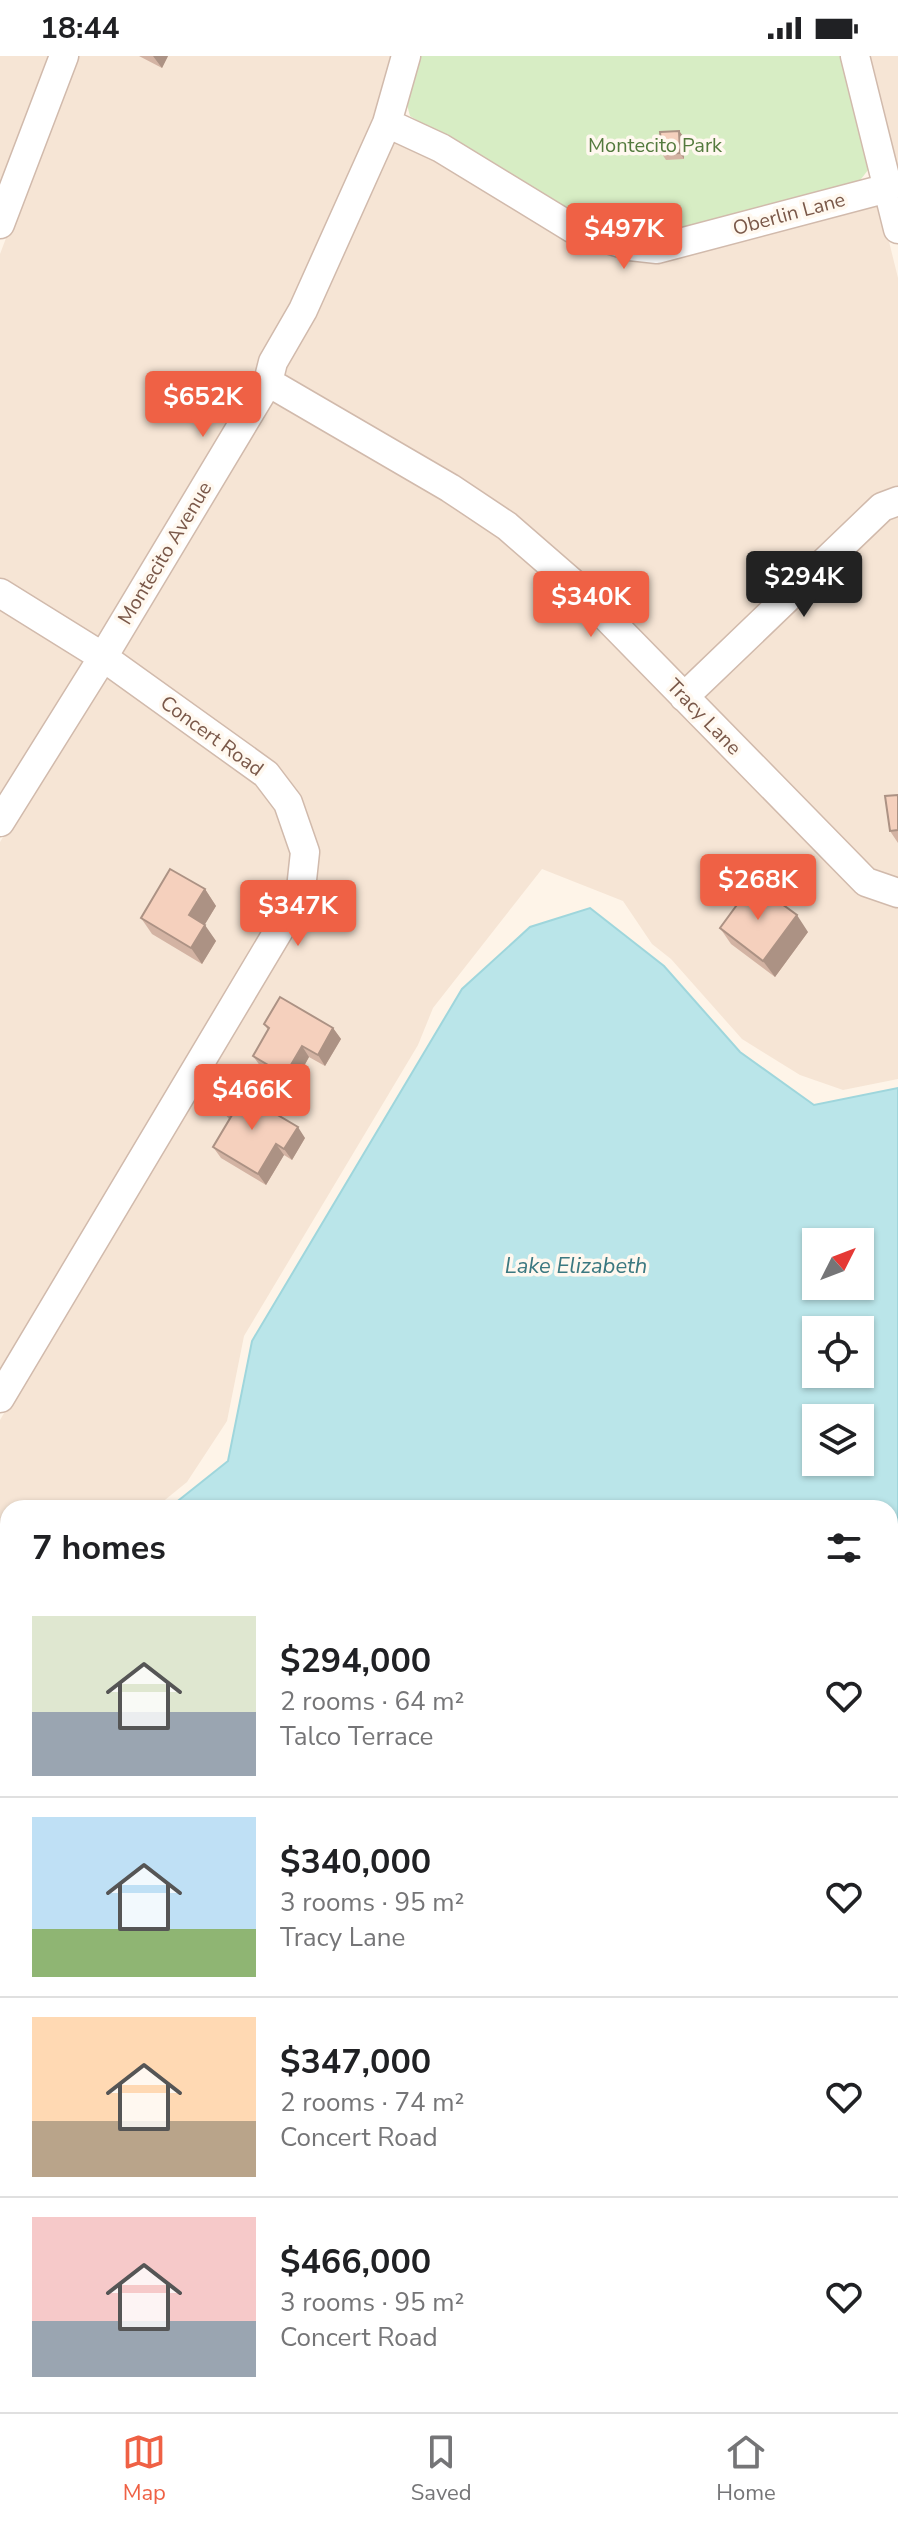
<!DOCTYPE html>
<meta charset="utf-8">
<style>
:root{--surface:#fff;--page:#f6f6f6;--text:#202124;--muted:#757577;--line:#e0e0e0;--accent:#ef6145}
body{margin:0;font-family:"Nunito Sans",sans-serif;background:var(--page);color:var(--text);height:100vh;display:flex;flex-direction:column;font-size:30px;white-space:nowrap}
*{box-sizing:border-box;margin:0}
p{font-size:26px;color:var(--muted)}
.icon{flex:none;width:44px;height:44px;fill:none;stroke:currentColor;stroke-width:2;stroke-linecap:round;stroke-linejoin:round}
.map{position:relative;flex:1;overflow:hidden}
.panel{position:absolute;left:0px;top:1444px;width:898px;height:912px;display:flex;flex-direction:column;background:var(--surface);border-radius:24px 24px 0 0;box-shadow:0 2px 6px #0004}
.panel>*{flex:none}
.needle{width:52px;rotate:48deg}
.tools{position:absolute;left:802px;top:1172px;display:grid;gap:16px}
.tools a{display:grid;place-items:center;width:72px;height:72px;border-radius:0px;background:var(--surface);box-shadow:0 2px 6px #0004;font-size:40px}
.price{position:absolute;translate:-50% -68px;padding:0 18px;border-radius:8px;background:var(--accent);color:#fff;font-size:26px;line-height:52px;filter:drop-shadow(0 2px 4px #0008)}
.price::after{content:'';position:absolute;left:50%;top:48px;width:24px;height:18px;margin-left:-12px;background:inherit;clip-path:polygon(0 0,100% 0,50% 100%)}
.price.selected{background:#222;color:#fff}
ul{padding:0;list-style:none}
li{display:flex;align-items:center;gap:24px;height:200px;padding:0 32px}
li+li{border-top:2px solid var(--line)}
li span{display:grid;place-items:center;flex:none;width:224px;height:160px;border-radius:0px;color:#555}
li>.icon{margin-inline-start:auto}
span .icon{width:96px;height:96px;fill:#fffc;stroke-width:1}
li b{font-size:34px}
h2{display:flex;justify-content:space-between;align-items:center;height:96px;padding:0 32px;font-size:34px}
.status{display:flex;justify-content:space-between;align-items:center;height:56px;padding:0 40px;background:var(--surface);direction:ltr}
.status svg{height:22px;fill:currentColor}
.tab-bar{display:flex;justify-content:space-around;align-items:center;height:112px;border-top:2px solid var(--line);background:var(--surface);font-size:22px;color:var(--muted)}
.tab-bar a{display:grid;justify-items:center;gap:4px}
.tab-bar .selected{color:var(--accent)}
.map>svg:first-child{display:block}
.residential{fill:#f6e5d5}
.green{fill:#d7edc4}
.water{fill:#bae5e9;stroke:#9fd6dc;stroke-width:2;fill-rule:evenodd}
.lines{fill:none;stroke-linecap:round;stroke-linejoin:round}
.minor-casing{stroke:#d1baac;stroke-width:31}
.minor{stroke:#fff;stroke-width:28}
.wall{fill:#d3b3a3}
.shaded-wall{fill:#ac9284}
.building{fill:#f5d0bd;stroke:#ac9284;stroke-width:2}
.labels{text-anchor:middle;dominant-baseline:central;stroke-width:7;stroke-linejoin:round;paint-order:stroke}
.park-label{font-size:20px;fill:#537a3d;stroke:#fff8ef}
.street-label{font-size:20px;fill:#7a5849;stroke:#fff8ef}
.water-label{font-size:22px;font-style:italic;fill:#3b7880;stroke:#fff8ef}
</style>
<div class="status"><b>18:44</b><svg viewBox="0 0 49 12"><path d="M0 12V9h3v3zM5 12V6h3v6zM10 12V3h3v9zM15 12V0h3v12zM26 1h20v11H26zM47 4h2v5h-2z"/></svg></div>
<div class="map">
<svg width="898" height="2356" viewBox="0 0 898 2356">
<rect width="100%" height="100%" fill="#fef4e8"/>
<!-- residential -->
<path class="residential" d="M0,0H52L0,138Z
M75,0H394L376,64L257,322L100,586L0,523V198Z
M867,0H898V121Z
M391,82L627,201L879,145L898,222V433L686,626L585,522L281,320Z
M271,341L443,442L499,479L568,539L898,849V1023L843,1034L800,1019L742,983L671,903L652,888L623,845L542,813L433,952L418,989L244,1280L227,1365L187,1426L155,1452H8V1821L0,1813V1364L297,863L299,742L118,597Z
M898,456V825L873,816L700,641L887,460Z
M0,551L88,605L0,746Z
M105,617L257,726L278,753L293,799L291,831L0,1322V786Z
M0,1867L8,1892V2035L0,2043Z
M0,2176L8,2185V2348H157L165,2356H0Z
M189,2348H454L457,2356H197Z"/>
<!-- green -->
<path class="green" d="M417,0H843L868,96V114L855,131L676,178L632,180L571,157L410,60L404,37Z"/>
<!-- water -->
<path class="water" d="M590,852L664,910L740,996L814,1049L898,1032V2356H519L515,2348H890V1452H169L228,1405L252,1285L462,933L530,871ZM816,1186H860V1230H816ZM816,1274H860V1318H816ZM816,1362H860V1406H816Z"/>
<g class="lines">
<defs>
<path id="minor" d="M855,0L898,173
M387,67L441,92L572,172L630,190L657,193L888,132
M0,168L64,0
M268,326L450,432L507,470L576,530L866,826L898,837
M0,537L103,601L266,718L288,747L305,796L301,833L288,859L0,1342
M684,641L882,451L898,445
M0,766L103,601L268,326L273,306L303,254L387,67L406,0
M0,1829L8,1854
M0,2057L8,2049
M0,2158L8,2167
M173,2348L181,2356"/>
</defs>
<!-- minor casing -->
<use href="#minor" class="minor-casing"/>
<!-- minor -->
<use href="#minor" class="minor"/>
</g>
<!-- wall -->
<path class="wall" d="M139,0H168L162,12Z
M679,75L683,80L684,103L666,104L662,98Z
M898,739V787L890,775Z
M205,833L216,850L204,869L216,885L202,908L152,878L141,862Z
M720,872L808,876L775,921L731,888Z
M264,968L333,972L341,983L325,1010L309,1001L293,1030L261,1011L253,1000L268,974Z
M220,1052L305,1082L292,1104L284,1099L266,1129L221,1102L213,1091L229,1063Z
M0,1695L8,1701V1759L0,1754Z
M0,2245L8,2254V2280L0,2287Z
M8,2284V2334L0,2323V2317L4,2313L0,2307V2291Z
M36,2348H104L108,2353L104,2356H43Z"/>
<!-- shaded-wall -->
<path class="shaded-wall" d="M153,0H168L162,12Z
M679,75L683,80L684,103L680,97Z
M205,833L216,850L201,875L189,859Z
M797,859L808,876L775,921L763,905Z
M205,869L216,885L202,908L191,892Z
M333,972L341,983L325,1010L318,999Z
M302,990L309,1001L293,1030L285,1019Z
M298,1071L305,1082L292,1104L284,1093Z
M276,1088L284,1099L266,1129L258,1118Z
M8,1738V1755L2,1747Z"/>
<!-- building -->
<path class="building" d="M679,75L680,97L662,98L660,76Z
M898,739V774L890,775L885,740Z
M170,813L205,833L189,859L205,869L191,892L141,862Z
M753,827L797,859L763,905L720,872Z
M280,941L333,972L318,999L302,990L285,1019L253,1000L269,972L264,968Z
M232,1032L298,1071L284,1093L276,1088L258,1118L213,1091L232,1059L220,1052Z
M0,1695L8,1701V1705L5,1709L8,1712V1738L2,1747L0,1746Z
M0,2245L8,2254L0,2261Z
M8,2284V2330L0,2322V2317L6,2311L0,2304V2291Z
M49,2348H91L98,2356H45L43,2354Z
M311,2348H325L332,2356H302Z"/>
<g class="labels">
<!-- park labels -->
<g class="park-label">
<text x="655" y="89">Montecito Park</text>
</g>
<!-- street labels -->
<g class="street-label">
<text transform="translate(789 158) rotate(-15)">Oberlin Lane</text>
<text transform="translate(165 497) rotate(-59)">Montecito Avenue</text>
<text transform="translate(704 661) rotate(46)">Tracy Lane</text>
<text transform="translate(212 680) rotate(36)">Concert Road</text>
</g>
<!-- water labels -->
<g class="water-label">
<text x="576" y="1210">Lake Elizabeth</text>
</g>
</g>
</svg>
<div class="tools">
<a><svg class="needle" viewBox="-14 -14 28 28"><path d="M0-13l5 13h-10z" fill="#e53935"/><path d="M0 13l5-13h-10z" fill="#757577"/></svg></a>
<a><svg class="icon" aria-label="locate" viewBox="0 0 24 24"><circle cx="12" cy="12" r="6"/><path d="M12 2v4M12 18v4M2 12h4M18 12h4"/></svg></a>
<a><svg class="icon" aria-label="layers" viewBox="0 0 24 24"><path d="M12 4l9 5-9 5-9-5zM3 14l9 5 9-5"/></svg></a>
</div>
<b class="price" style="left:624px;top:215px">$497K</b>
<b class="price" style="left:203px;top:383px">$652K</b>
<b class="price selected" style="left:804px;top:563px">$294K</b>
<b class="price" style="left:591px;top:583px">$340K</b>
<b class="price" style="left:758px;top:866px">$268K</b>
<b class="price" style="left:298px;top:892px">$347K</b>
<b class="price" style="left:252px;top:1076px">$466K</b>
<section class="panel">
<h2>7 homes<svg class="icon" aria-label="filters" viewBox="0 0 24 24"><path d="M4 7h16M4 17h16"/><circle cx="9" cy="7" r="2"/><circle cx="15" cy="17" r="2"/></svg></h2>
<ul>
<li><span style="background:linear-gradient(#dfe7d0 60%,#9aa5b1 0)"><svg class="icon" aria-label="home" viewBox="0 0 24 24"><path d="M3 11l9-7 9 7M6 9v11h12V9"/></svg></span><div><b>$294,000</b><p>2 rooms · 64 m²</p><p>Talco Terrace</p></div><svg class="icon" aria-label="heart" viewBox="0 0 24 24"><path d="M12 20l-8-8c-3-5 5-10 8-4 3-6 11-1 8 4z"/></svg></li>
<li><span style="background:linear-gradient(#bfe0f5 70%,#8fb573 0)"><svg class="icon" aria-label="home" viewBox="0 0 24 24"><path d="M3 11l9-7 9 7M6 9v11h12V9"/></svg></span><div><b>$340,000</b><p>3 rooms · 95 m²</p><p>Tracy Lane</p></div><svg class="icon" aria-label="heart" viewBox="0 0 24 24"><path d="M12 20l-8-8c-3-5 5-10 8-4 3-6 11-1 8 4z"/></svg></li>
<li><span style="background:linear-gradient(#ffd9b3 65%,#b9a48a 0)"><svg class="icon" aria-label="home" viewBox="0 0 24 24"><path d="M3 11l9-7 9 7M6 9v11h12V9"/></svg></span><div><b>$347,000</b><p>2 rooms · 74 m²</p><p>Concert Road</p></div><svg class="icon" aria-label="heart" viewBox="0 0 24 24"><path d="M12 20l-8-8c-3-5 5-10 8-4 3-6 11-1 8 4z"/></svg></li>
<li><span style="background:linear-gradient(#f6c9c9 65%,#9aa5b1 0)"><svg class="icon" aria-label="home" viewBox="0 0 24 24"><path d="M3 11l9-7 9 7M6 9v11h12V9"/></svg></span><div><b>$466,000</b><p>3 rooms · 95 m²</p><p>Concert Road</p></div><svg class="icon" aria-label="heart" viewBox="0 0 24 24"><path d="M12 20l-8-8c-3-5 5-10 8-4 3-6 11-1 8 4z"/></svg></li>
</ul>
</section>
</div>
<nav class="tab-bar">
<a class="selected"><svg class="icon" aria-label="map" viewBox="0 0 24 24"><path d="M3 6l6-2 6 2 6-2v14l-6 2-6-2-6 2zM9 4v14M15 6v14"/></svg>Map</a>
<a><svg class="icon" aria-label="saved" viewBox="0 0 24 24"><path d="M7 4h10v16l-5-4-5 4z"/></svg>Saved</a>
<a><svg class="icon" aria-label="home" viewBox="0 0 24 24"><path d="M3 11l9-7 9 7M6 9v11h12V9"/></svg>Home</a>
</nav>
